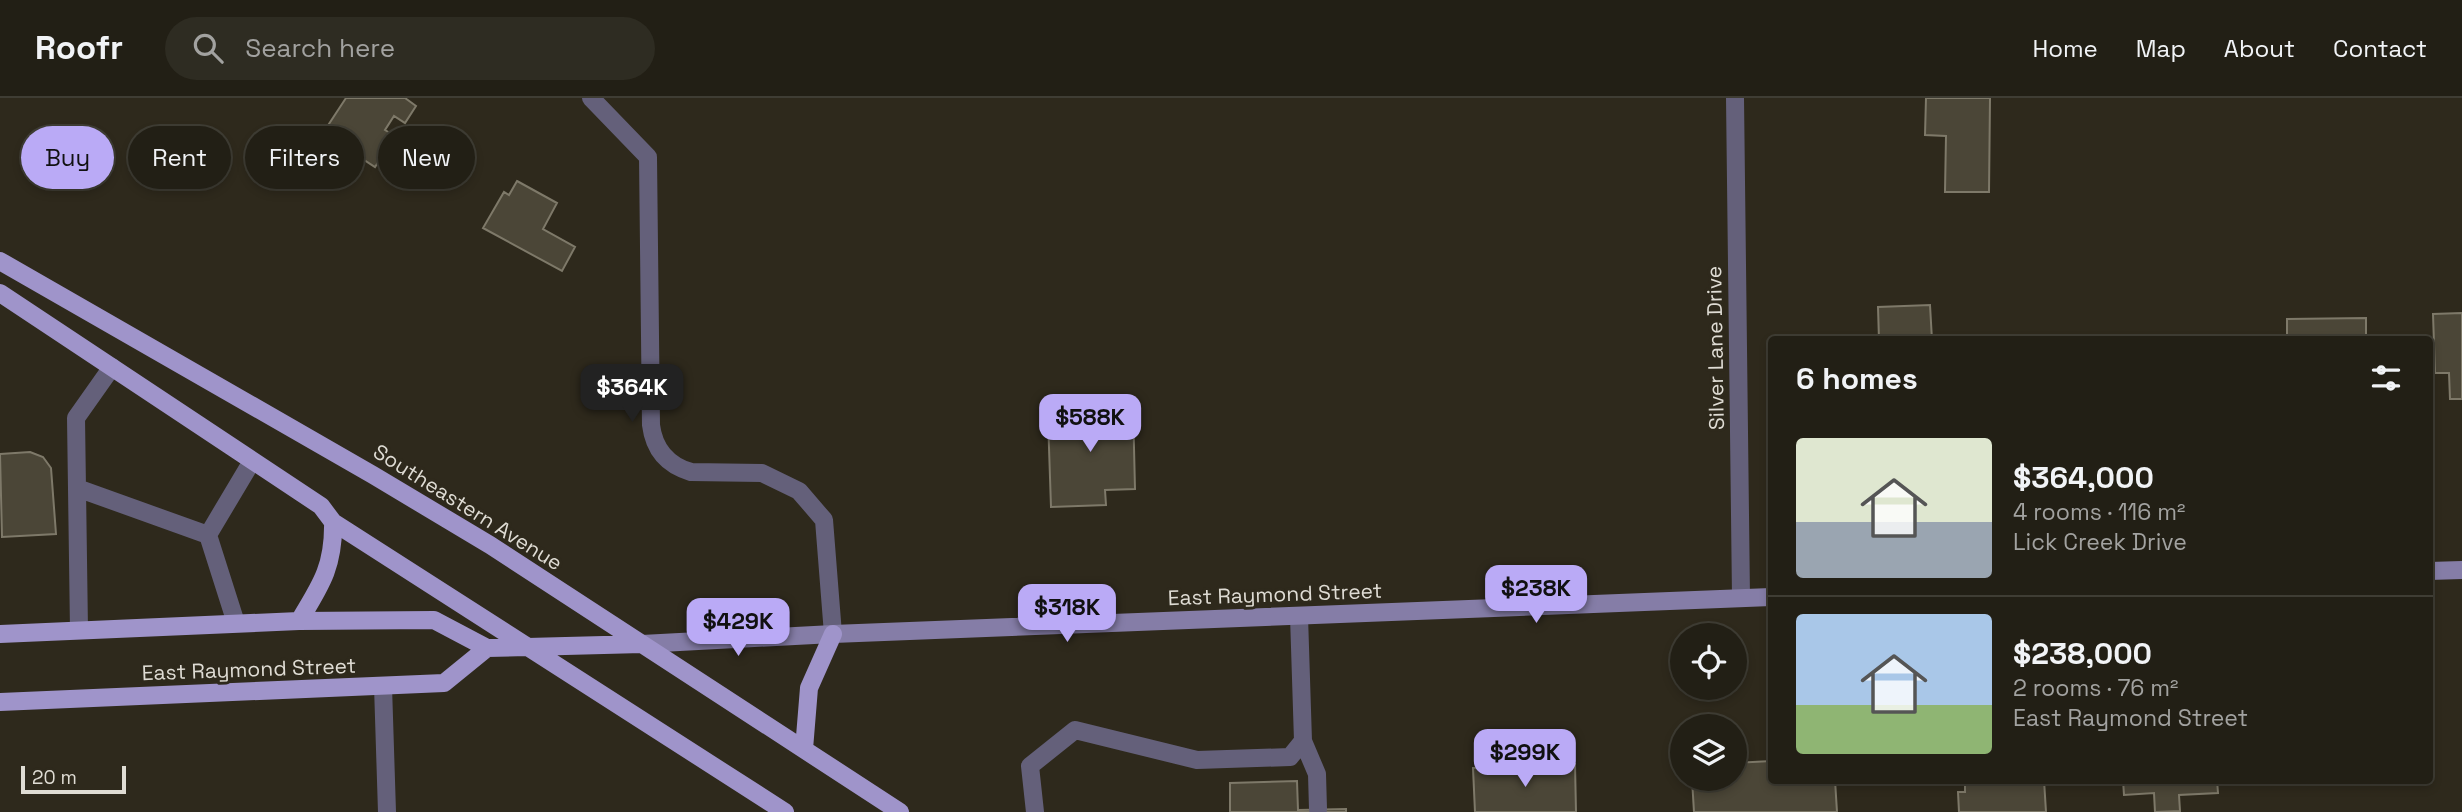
<!DOCTYPE html>
<meta charset="utf-8">
<style>
:root{--surface:#221f15;--page:#2e2c22;--text:#f1f3f6;--muted:#a2a2a0;--line:#3f3d34;--accent:#baaaf6}
body{margin:0;font-family:"Space Grotesk",sans-serif;background:var(--page);color:var(--text);height:100vh;display:flex;flex-direction:column;font-size:26px;white-space:nowrap}
*{box-sizing:border-box;margin:0}
p{font-size:23px;color:var(--muted)}
.icon{flex:none;width:38px;height:38px;fill:none;stroke:currentColor;stroke-width:2;stroke-linecap:round;stroke-linejoin:round}
.map{position:relative;flex:1;overflow:hidden}
.details{position:absolute;left:1768px;top:238px;width:665px;height:448px;display:flex;flex-direction:column;background:var(--surface);border-radius:7px;box-shadow:0 4px 10px #0003,0 0 0 2px var(--line)}
.details>*{flex:none}
.guide{position:absolute;left:21px;top:28px;width:665px;height:63px;display:flex;gap:14px}
.controls{position:absolute;left:1670px;top:525px;display:grid;gap:14px}
.controls a{display:grid;place-items:center;width:77px;height:77px;border-radius:50%;background:var(--surface);box-shadow:0 4px 10px #0003,0 0 0 2px var(--line);font-size:35px}
.scale{position:absolute;left:21px;bottom:18px;width:105px;box-sizing:border-box;padding-left:7px;border:4px solid #dfdcd4;border-top:0;font-size:19px;line-height:24px;white-space:nowrap;color:#dfdcd4;-webkit-text-stroke:5px #2e291c;paint-order:stroke}
.price{position:absolute;translate:-50% -60px;padding:0 16px;border-radius:14px;background:var(--accent);color:#111;font-size:23px;line-height:46px;filter:drop-shadow(0 2px 4px #0008)}
.price::after{content:'';position:absolute;left:50%;top:42px;width:21px;height:16px;margin-left:-10px;background:inherit;clip-path:polygon(0 0,100% 0,50% 100%)}
.price.current{background:#222;color:#fff}
ul{padding:0;list-style:none}
li{display:flex;align-items:center;gap:21px;height:175px;padding:0 28px}
li+li{border-top:2px solid var(--line)}
li span{display:grid;place-items:center;flex:none;width:196px;height:140px;border-radius:7px;color:#555}
li>.icon{margin-inline-start:auto}
span .icon{width:84px;height:84px;fill:#fffc;stroke-width:1}
li b{font-size:30px}
h2{display:flex;justify-content:space-between;align-items:center;height:84px;padding:0 28px;font-size:30px}
.pill{padding:0 24px;border-radius:32px;background:var(--surface);box-shadow:0 4px 10px #0003,0 0 0 2px var(--line);font-size:24px;line-height:63px}
.pill.current{background:var(--accent);color:#111}
header{display:flex;align-items:center;gap:42px;box-sizing:border-box;height:98px;padding:0 35px;background:var(--surface);border-bottom:2px solid var(--line)}
header strong{font-size:33px}
nav{display:flex;gap:38px;margin-inline-start:auto;font-size:24px}
.search{width:490px;height:63px;background:var(--page);display:flex;align-items:center;gap:18px;box-sizing:border-box;padding:0 24px;border-radius:38px;color:var(--muted);font-size:26px}
.map>svg:first-child{display:block}
.building{fill:#4b4637;stroke:#7e7969;stroke-width:2}
.lines{fill:none;stroke-linecap:round;stroke-linejoin:round}
.lane{stroke:#64607a;stroke-width:18}
.street{stroke:#64607a;stroke-width:18}
.secondary{stroke:#857da7;stroke-width:18}
.primary{stroke:#9f94ca;stroke-width:18}
.labels{text-anchor:middle;dominant-baseline:central;stroke-width:6;stroke-linejoin:round;paint-order:stroke}
.street-label{font-size:21px;fill:#dfdcd4;stroke:#2e291c}
</style>
<header>
<strong>Roofr</strong>
<div class="search"><svg class="icon" aria-label="search" viewBox="0 0 24 24"><circle cx="10" cy="10" r="6"/><path d="M15 15l6 6"/></svg>Search here</div>
<nav><a>Home</a><a>Map</a><a>About</a><a>Contact</a></nav>
</header>
<div class="map">
<svg width="2462" height="714" viewBox="0 0 2462 714">
<rect width="100%" height="100%" fill="#2e291c"/>
<!-- building -->
<path class="building" d="M346,0H405L416,8L405,25L394,18L385,32L395,38L375,69L323,35Z
M1926,0H1990L1989,94H1945L1946,38L1925,37Z
M517,83L557,105L543,131L575,149L562,173L483,130L504,94L509,97Z
M1930,207L1932,242H1879L1878,209Z
M2462,215V301H2450L2449,275H2435L2433,216Z
M2366,220V242H2287V221Z
M1133,308L1135,391L1105,392L1106,407L1051,409L1048,320H1054L1053,310Z
M30,354L43,359L51,370L56,436L2,439L0,356Z
M1771,663V682H1835L1837,714H1694L1692,681H1734V665Z
M1575,666L1576,714H1475L1473,670Z
M1965,682H2044L2046,714H1959L1958,694H1965Z
M2123,682H2217L2218,695L2179,697L2180,713L2155,714L2154,695L2124,697Z
M1297,683L1298,712L1346,711V714H1230V685Z"/>
<g class="lines">
<!-- lane -->
<path class="lane" d="M77,390L208,437
M236,525L208,437L252,363
M79,532L76,320L112,269
M383,588L387,714
M1303,643L1317,676L1318,711
M1035,714L1030,668L1075,632L1197,662L1290,659L1303,643L1299,518"/>
<!-- street -->
<path class="street" d="M591,0L648,59L651,327C654,351 667,367 691,374L762,375L799,393L824,422L833,536
M1735,0L1741,500"/>
<!-- secondary -->
<path class="secondary" d="M2429,473L2462,472
M642,546L833,536L1771,499"/>
<!-- primary -->
<path class="primary" d="M0,163L373,377L490,447L900,714
M0,195L321,408L333,424L785,714
M299,523C321,487 334,468 333,424
M0,536L299,523L434,522L487,550L642,546
M0,604L444,585L487,550
M804,651L809,590L833,536"/>
</g>
<g class="labels">
<!-- street labels -->
<g class="street-label">
<text transform="translate(1715 250) rotate(-91)">Silver Lane Drive</text>
<text transform="translate(468 409) rotate(32)">Southeastern Avenue</text>
<text transform="translate(1275 496) rotate(-2)">East Raymond Street</text>
<text transform="translate(249 571) rotate(-2)">East Raymond Street</text>
</g>
</g>
</svg>
<div class="controls">
<a><svg class="icon" aria-label="locate" viewBox="0 0 24 24"><circle cx="12" cy="12" r="6"/><path d="M12 2v4M12 18v4M2 12h4M18 12h4"/></svg></a>
<a><svg class="icon" aria-label="layers" viewBox="0 0 24 24"><path d="M12 4l9 5-9 5-9-5zM3 14l9 5 9-5"/></svg></a>
</div>
<div class="scale">20 m</div>
<b class="price current" style="left:632px;top:326px">$364K</b>
<b class="price" style="left:1090px;top:356px">$588K</b>
<b class="price" style="left:1536px;top:527px">$238K</b>
<b class="price" style="left:1067px;top:546px">$318K</b>
<b class="price" style="left:738px;top:560px">$429K</b>
<b class="price" style="left:1525px;top:691px">$299K</b>
<div class="guide">
<a class="pill current">Buy</a>
<a class="pill">Rent</a>
<a class="pill">Filters</a>
<a class="pill">New</a>
</div>
<section class="details">
<h2>6 homes<svg class="icon" aria-label="filters" viewBox="0 0 24 24"><path d="M4 7h16M4 17h16"/><circle cx="9" cy="7" r="2"/><circle cx="15" cy="17" r="2"/></svg></h2>
<ul>
<li><span style="background:linear-gradient(#dfe7d0 60%,#9aa5b1 0)"><svg class="icon" aria-label="home" viewBox="0 0 24 24"><path d="M3 11l9-7 9 7M6 9v11h12V9"/></svg></span><div><b>$364,000</b><p>4 rooms · 116 m²</p><p>Lick Creek Drive</p></div></li>
<li><span style="background:linear-gradient(#a9c7e8 65%,#8fb573 0)"><svg class="icon" aria-label="home" viewBox="0 0 24 24"><path d="M3 11l9-7 9 7M6 9v11h12V9"/></svg></span><div><b>$238,000</b><p>2 rooms · 76 m²</p><p>East Raymond Street</p></div></li>
</ul>
</section>
</div>
